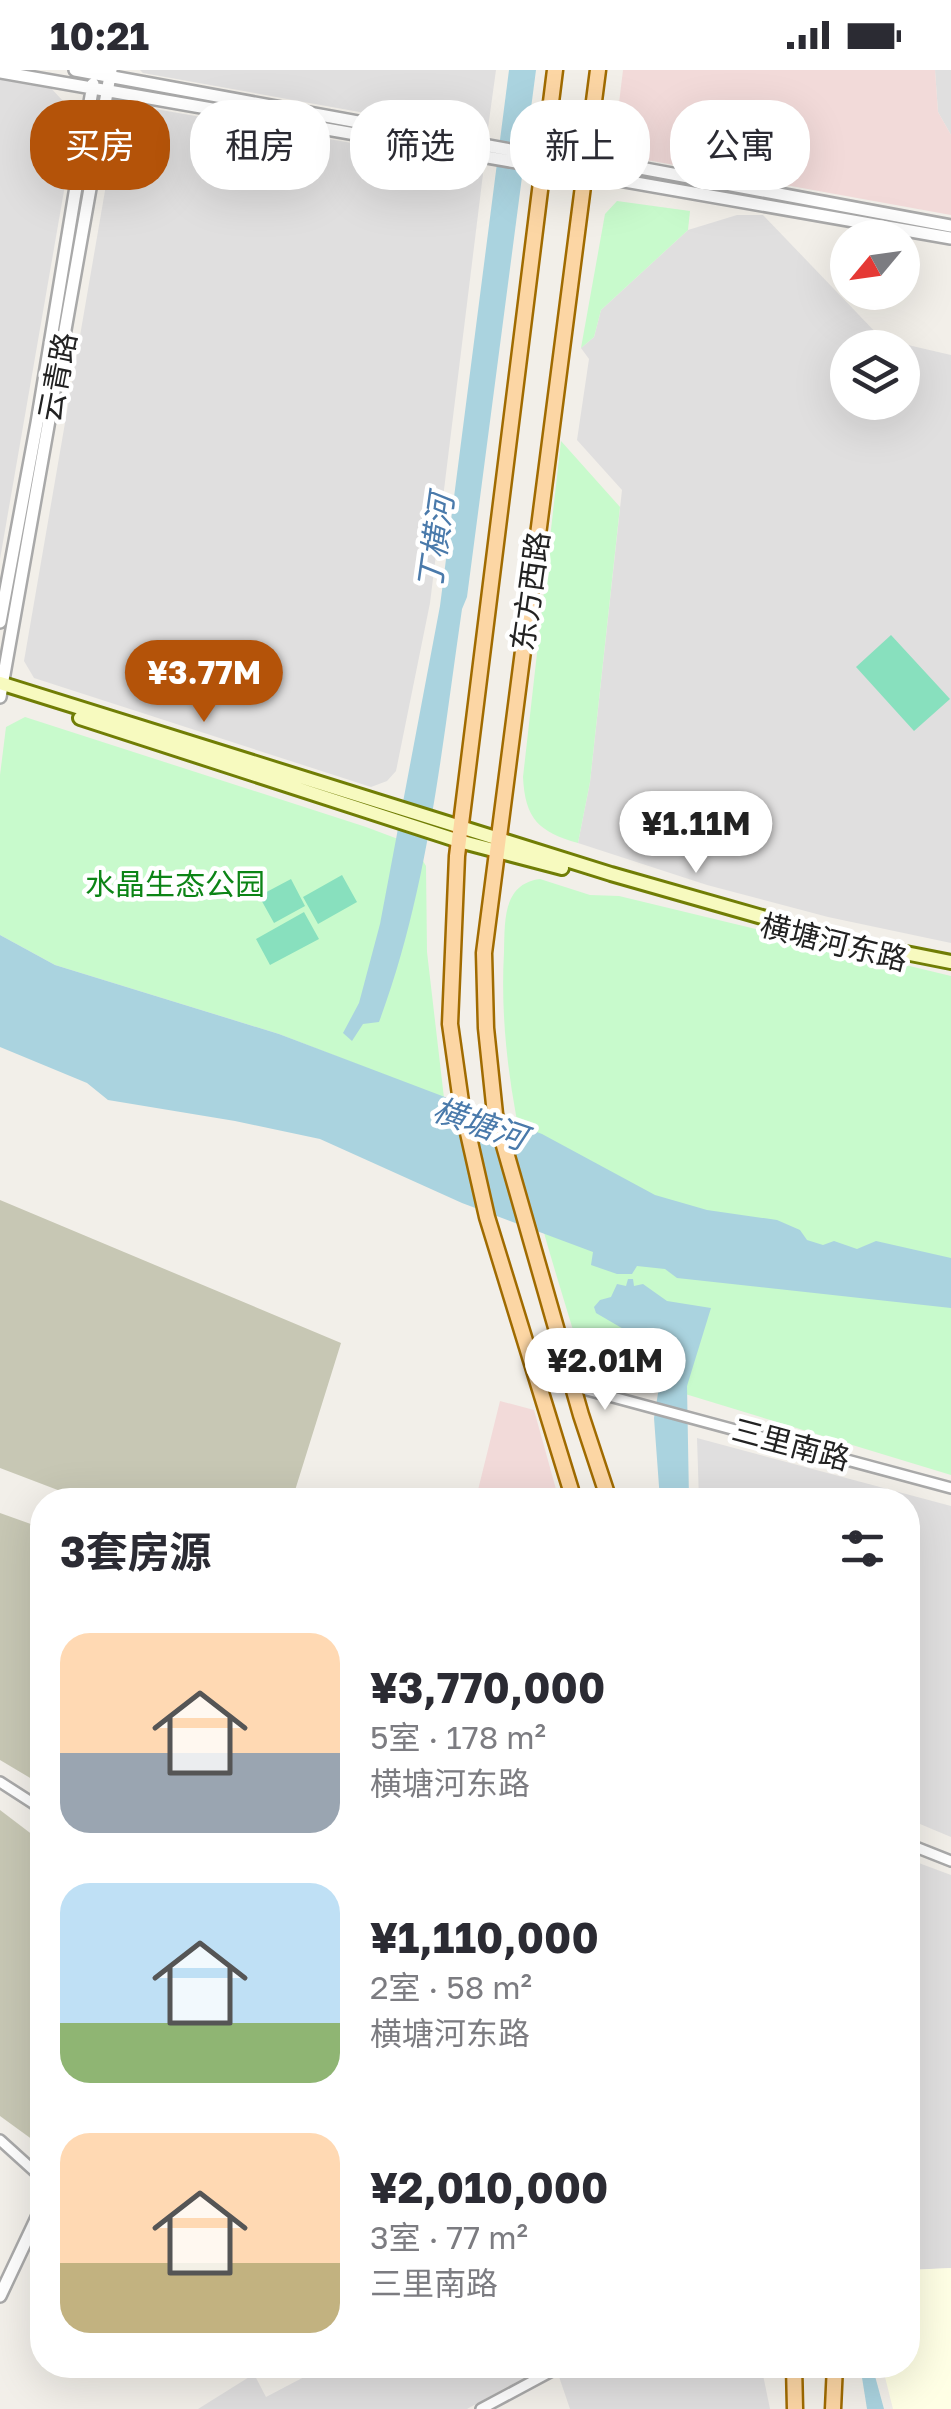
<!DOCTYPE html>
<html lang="zh">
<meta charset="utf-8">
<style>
:root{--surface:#fff;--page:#f2f2f3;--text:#2b2b33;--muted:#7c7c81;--accent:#b45309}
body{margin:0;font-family:"Golos Text","Noto Sans SC",sans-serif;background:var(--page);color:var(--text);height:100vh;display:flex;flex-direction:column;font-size:38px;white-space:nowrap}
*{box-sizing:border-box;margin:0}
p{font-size:32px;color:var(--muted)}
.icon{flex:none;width:55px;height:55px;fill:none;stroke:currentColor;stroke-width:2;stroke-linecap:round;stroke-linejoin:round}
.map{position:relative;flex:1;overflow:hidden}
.side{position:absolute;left:30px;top:1418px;width:890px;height:890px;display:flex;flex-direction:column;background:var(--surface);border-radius:40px;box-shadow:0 10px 40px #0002}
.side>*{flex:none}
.top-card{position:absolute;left:30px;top:30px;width:892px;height:90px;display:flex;gap:20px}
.needle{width:65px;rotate:241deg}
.buttons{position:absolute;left:830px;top:150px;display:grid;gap:20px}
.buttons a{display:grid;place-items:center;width:90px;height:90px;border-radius:50%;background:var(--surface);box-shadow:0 10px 40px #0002;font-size:50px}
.price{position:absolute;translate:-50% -85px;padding:0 22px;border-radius:35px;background:#fff;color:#222;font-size:32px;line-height:65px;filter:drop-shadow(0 2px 5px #0008)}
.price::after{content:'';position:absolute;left:50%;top:60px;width:30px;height:22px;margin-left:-15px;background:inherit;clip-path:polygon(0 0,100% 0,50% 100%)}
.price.on{background:var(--accent);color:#fff}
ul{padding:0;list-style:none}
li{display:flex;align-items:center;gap:30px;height:250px;padding:0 30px}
li span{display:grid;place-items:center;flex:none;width:280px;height:200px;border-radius:30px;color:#555}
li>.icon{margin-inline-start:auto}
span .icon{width:120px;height:120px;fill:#fffc;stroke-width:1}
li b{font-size:42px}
h2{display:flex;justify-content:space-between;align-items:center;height:120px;padding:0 30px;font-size:42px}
.tag{padding:0 35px;border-radius:40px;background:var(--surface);box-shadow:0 10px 40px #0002;font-size:35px;line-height:90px}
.tag.on{background:var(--accent);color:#fff}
.status{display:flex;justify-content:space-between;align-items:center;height:70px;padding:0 50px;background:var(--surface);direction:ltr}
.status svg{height:28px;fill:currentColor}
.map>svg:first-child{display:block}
.residential{fill:#e0dfdf;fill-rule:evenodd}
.commercial{fill:#f2dad9}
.education{fill:#ffffe5}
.construction{fill:#c7c7b4}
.park{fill:#c8facc}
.pitch{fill:#88e0be}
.water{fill:#aad3df}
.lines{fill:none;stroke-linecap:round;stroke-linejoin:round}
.minor-casing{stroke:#a9a9a9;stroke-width:14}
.tertiary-casing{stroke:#a9a9a9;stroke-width:16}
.secondary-casing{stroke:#707d05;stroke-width:18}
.primary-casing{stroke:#a06b00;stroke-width:19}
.minor{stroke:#fff;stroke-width:9}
.tertiary{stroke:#fff;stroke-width:11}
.secondary{stroke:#f7fabf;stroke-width:12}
.primary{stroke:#fcd6a4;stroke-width:14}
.labels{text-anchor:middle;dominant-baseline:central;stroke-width:9;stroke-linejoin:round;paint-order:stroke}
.street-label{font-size:30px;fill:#222;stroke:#fff}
.park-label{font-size:30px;fill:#0c8416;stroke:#fff}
.water-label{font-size:32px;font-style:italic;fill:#4a7aab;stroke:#fff}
</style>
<div class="status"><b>10:21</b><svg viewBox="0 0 49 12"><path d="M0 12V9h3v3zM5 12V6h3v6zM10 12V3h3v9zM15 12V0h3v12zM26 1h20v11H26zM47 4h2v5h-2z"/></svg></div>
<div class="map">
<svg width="951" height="2339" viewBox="0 0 951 2339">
<rect width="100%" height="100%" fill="#f2efe9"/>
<!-- residential -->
<path class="residential" d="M140,0H496L487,65L143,3Z
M935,0H951V65L938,42Z
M0,9L49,16L77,46L0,489Z
M138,36L484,96L430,533L396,701L387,711L371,717L34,608L24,591L117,51Z
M737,145H763L882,269L951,285V873L828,847L707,815L578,773L590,712L622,420L577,370L589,289L581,278L594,267L601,240L688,160ZM848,278H902V332H848Z
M697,1368L951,1436V1767L908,1749V1430H699Z
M908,1789L951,1805V2198L908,2200Z
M327,2295H547L467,2339H198L254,2304L266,2327Z
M555,2295H761L770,2339H570Z"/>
<!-- commercial -->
<path class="commercial" d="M623,0H935L938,42L951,65V145L636,88L616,58Z
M500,1331L534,1340L559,1430H518L478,1420Z"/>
<!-- education -->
<path class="education" d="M951,2198V2339H893L882,2295H908V2200Z"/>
<!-- construction -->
<path class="construction" d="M0,1130L341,1273L292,1430H84L0,1398Z
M0,1443L42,1458V1715L0,1690Z
M0,1740L42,1772V2071L33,2070L0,2046Z"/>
<!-- park -->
<path class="park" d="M617,131L690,141L688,160L601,240L594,267L581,278L605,144Z
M561,371L620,437L590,712L578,773C539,762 525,749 523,707Z
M25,647L366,757L406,772L417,781L426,796L427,882L444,1028L279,964L55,895L0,865V705L6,657Z
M540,809L590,825L619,826L951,906V1405L682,1323L601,1310L585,1299C544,1164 496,1025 504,882C505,852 502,814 540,809Z"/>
<!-- pitch -->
<path class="pitch" d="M891,565L950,629L914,661L856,597Z
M342,805L357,832L318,854L303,827Z
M291,809L305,836L274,853L259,826Z
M304,842L319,869L270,895L256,869Z"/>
<!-- water -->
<path class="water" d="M509,0H536L467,527L462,539C442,676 428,821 379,952L363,954L352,971L343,963L359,933L380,854L440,536Z
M0,865L55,895L279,964L542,1064L655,1125L707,1140L777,1150L800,1160L807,1170L823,1175L834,1171L857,1179L876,1171L951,1188V1238L677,1208L665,1199L637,1196L632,1204H617L591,1195L593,1182L462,1133L320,1069L235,1051L108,1030L87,1013L0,977Z
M628,1209H633L634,1216L643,1214L667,1231L711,1238L687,1316L689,1430H660L654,1348L661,1305L651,1286L632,1264L596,1243L594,1237L600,1230L611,1227L617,1214L626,1216Z
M860,2295H872L884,2339H867Z"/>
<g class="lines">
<defs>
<path id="minor" d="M572,1316L951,1418
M0,1712L42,1739
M908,1774L951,1791
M0,2070L42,2108
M481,2339L550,2302"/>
<path id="tertiary" d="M75,0L527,83L608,92L951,156
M0,2L951,168
M0,552L37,353L93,14
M0,627L111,0
M0,2226L42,2137"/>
<path id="secondary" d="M0,613L611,804L850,872L951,892
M80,648L459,771L562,798"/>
<path id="primary" d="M555,0L457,786L450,954L461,1032L487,1147L574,1430
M598,0L484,883L486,958L495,1044L581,1345L609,1430
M794,2295L795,2339
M833,2339L835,2295"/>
</defs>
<!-- minor casing -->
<use href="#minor" class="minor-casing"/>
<!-- tertiary casing -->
<use href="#tertiary" class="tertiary-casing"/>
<!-- secondary casing -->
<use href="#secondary" class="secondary-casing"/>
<!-- primary casing -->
<use href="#primary" class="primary-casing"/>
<!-- minor -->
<use href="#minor" class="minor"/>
<!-- tertiary -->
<use href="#tertiary" class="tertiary"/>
<!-- secondary -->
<use href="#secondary" class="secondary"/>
<!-- primary -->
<use href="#primary" class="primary"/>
</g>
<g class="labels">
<!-- street labels -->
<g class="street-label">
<text transform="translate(57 307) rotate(-79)">云青路</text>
<text transform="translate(530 521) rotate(-82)">东方西路</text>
<text transform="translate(834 872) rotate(14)">横塘河东路</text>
<text transform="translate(791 1374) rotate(15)">三里南路</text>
</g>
<!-- park labels -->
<g class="park-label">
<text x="175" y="814">水晶生态公园</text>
</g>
<!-- water labels -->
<g class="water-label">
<text transform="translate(435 472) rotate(-82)">丁横河</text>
<text transform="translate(480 1053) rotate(19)">横塘河</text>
</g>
</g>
</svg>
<div class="buttons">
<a><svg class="needle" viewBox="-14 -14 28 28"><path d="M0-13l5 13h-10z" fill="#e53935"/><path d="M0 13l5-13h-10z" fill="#7c7c81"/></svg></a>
<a><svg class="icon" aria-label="layers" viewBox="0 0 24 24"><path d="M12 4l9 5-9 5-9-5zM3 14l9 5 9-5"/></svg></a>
</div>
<b class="price on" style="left:204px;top:655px">¥3.77M</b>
<b class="price" style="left:696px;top:806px">¥1.11M</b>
<b class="price" style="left:605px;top:1343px">¥2.01M</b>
<div class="top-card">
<a class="tag on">买房</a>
<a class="tag">租房</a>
<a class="tag">筛选</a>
<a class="tag">新上</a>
<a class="tag">公寓</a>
</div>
<section class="side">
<h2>3套房源<svg class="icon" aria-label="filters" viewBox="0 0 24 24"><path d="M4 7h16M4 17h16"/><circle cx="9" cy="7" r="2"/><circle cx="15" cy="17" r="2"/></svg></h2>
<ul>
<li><span style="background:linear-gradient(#ffd9b3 60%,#9aa5b1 0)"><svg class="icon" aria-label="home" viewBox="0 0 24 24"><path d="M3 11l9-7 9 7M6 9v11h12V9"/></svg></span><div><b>¥3,770,000</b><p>5室 · 178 m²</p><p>横塘河东路</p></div></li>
<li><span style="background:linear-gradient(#bfe0f5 70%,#8fb573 0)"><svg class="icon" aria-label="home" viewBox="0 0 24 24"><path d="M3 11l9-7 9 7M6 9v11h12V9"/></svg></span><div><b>¥1,110,000</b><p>2室 · 58 m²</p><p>横塘河东路</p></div></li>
<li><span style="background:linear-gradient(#ffd9b3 65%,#c2b280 0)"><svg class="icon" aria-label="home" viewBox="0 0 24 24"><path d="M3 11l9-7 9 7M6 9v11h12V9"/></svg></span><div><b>¥2,010,000</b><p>3室 · 77 m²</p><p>三里南路</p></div></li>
</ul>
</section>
</div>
